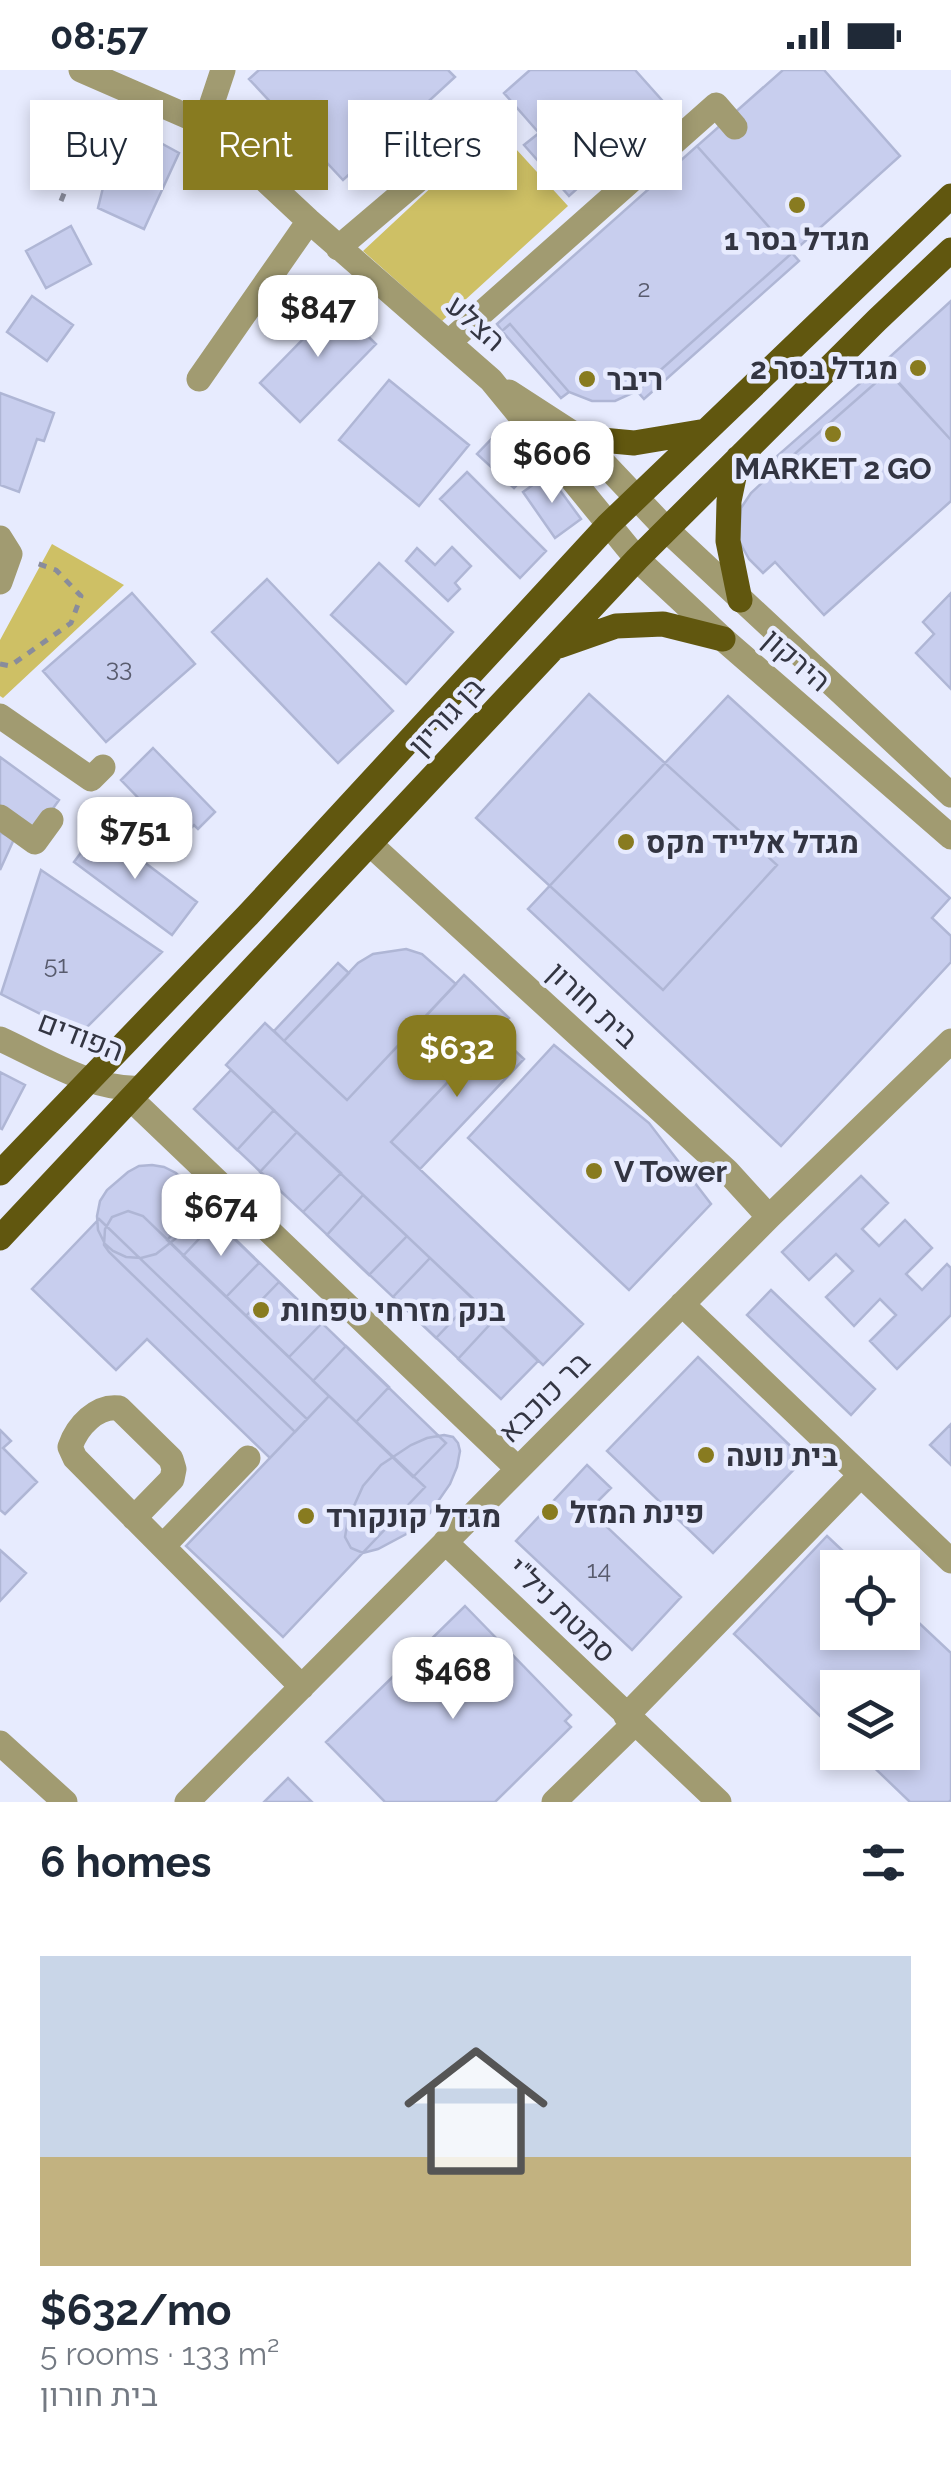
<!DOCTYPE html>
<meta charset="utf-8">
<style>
:root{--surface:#fff;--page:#f6f6f7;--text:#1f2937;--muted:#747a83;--accent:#887b20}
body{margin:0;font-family:Raleway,Heebo,sans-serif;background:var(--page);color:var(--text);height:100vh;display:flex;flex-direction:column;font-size:38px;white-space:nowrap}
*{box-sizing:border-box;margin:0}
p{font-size:32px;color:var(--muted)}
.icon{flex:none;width:55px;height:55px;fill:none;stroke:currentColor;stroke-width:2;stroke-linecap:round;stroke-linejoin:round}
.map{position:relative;height:1732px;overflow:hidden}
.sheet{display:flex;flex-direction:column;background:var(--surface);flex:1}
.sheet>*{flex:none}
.guide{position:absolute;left:30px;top:30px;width:892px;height:90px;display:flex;gap:20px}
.buttons{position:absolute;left:820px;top:1480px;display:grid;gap:20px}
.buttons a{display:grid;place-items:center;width:100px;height:100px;border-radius:0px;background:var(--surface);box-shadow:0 5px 15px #0003;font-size:50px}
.price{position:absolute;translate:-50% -85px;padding:0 22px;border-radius:20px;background:#fff;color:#222;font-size:32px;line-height:65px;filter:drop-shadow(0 2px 5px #0008)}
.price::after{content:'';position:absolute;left:50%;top:60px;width:30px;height:22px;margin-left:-15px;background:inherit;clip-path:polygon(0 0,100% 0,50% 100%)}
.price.active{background:var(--accent);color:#fff}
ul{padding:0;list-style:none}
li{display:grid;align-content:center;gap:20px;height:530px;padding:0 40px}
li span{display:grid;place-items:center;height:310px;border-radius:0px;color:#555}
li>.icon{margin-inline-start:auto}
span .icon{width:180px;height:180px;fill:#fffc;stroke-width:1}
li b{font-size:42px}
h2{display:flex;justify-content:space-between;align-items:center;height:120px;padding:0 40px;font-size:42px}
.tag{padding:0 35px;border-radius:0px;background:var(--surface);box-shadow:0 5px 15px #0003;font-size:35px;line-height:90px}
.tag.active{background:var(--accent);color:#fff}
.status{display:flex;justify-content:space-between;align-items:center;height:70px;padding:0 50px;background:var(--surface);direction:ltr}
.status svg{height:28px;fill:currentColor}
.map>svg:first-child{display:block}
.green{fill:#cec065}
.building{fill:#c8ceee;stroke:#afb6d5;stroke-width:2.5}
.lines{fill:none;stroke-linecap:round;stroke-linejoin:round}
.path{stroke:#898c9b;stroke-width:5;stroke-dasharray:8 8;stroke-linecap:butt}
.minor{stroke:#a19b71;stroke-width:25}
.major{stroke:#61570f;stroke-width:25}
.poi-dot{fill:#887b20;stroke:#e7ebfe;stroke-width:4}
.labels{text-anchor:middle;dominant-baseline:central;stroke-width:9;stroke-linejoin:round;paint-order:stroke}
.number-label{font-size:25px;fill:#585b6d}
.poi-label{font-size:30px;font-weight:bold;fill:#333542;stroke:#e7ebfe;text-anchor:start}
.street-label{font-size:30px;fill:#333542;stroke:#e7ebfe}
</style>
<div class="status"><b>08:57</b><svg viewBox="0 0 49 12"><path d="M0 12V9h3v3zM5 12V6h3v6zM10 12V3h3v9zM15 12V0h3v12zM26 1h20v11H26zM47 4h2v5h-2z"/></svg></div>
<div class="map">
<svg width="951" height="1732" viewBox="0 0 951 1732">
<rect width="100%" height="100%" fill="#e7ebfe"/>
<!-- green -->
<path class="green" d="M496,57L568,136L442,251L363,181Z
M52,474L124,515L3,628L0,626V570Z"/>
<!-- building -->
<path class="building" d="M259,0H448L455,7L343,110L249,9Z
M530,0H635L668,37L569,126L524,75L539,63L504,23Z
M783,0H824L900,86L792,183L697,76Z
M137,60L179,83L144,159L98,138L113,77L128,61Z
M697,76L792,183L637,321L615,331H592L569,322L510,254L502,261L497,254Z
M71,156L91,194L46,218L26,181Z
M792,183L799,191L644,329L637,321Z
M324,223L376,274L300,352L260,313L305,267Z
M32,226L73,255L47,291L7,262Z
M951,231V370L882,294Z
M510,254L569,322L561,328L502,261Z
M882,294L888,302L766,409L759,402Z
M888,302L951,370V431L824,545L775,492L763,503L749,489L739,471L741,438L751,423L766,409Z
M389,310L469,375L419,436L339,370Z
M0,323L54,343L44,371L37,369L19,422L0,415Z
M500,360L536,395L514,418L477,384Z
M467,402L546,481L520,508L440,429Z
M548,404L581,449L555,468L523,422Z
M452,477L471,496L455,513L460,519L448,531L406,491L417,478L435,495Z
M379,493L453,562L406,614L331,545Z
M267,509L393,641L338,693L212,562Z
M132,523L195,594L106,672L43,601Z
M951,523V619L916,583L934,564L923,552Z
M589,624L777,795L663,920L476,748Z
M728,626L950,828L932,848L951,866V892L781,1076L528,839Z
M153,678L215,742L198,759L194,755L179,770L121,710Z
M0,687L59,730L34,765L0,740Z
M99,758L197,832L172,865L74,792Z
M0,762L14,769L0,800Z
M41,800L162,882L80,964L1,924Z
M406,879L422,884L456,914L347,1030L284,971L358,893L373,884Z
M338,893L349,903L284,971L274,961Z
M464,905L509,948L391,1072L583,1254L543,1295L226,995L265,953L347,1030Z
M495,962L524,989L420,1099L391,1072Z
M554,975L649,1053L711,1134L629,1220L468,1068Z
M231,1000L536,1288L538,1291L501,1329L194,1039Z
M231,1000L274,1040L237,1080L194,1039Z
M0,1002L25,1015L2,1059L0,1058Z
M297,1062L341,1103L303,1142L260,1102Z
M152,1095L164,1097L176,1103L183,1110L190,1124L191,1139L187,1153L179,1166L156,1184L141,1188L126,1187L113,1181L105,1174L98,1160L97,1146L100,1131L107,1120L128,1102L139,1096Z
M861,1106L888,1133L862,1159L879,1176L905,1150L932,1178L906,1204L922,1220L947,1194L951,1198V1245L897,1299L870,1271L896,1245L880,1229L854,1256L826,1227L853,1201L836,1184L809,1210L782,1182Z
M363,1125L407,1166L369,1205L327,1165Z
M205,1140L446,1373L413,1407L167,1170L183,1154L188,1159Z
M128,1141L143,1146L329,1326L295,1362L109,1182L104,1175L105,1159L112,1147Z
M99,1149L307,1349L270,1388L147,1269L116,1300L32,1219Z
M216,1151L259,1193L226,1227L183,1186Z
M430,1188L473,1229L436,1268L393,1227Z
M279,1212L322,1253L289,1287L246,1246Z
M771,1220L875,1319L851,1345L747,1245Z
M495,1249L538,1291L501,1329L458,1289Z
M346,1276L389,1317L356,1352L313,1311Z
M698,1287L804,1389L713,1483L607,1381Z
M329,1326L425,1417L283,1567L186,1476Z
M951,1354V1395L930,1375Z
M0,1360L11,1371L3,1378L37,1412L5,1444L0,1440Z
M444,1365L453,1367L458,1373L460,1381L457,1397L450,1414L430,1443L410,1462L378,1479L363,1483L351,1478L345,1467L348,1449L363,1416L381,1395L411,1375L427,1368Z
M587,1395L611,1418L589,1440L681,1527L632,1580L516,1471Z
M827,1466L861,1498H838V1562H902V1537L951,1583V1730L949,1732H910L858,1682H902V1618H838V1663L734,1564Z
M0,1480L26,1503L0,1531Z
M465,1536L571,1645L565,1651L571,1657L495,1732H385L326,1672Z
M288,1708L312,1732H264Z"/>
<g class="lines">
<!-- path -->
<path class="path" d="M61,131L99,36
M0,594L10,596L71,553L81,526L56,500L36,493"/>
<!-- minor -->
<path class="minor" d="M81,0L205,54L309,151L491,310L637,489L723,569L951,767
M205,54L223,0
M338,178L464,71
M449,272L716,35L735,57
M199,309L309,151
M509,322L580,368L667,460L951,725
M0,468L10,484L0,512
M0,646L91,709L103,697
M0,747L35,772L51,750
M371,775L727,1101L769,1147
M0,969C42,988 93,1021 140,1018
M130,1028L518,1399
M682,1234L951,1491
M134,1448L172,1409L174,1399L171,1389L119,1338C97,1335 77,1356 70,1377L75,1388L302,1617
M445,1472L719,1732
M163,1476L248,1388
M626,1646L861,1405
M0,1673L65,1732
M187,1732L769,1147L951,971
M554,1732L634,1654"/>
<!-- major -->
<path class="major" d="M580,368L634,373L706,361
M738,388L729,431L728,471L740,530
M559,576L616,556L663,554L723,569
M0,1103L248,845L608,455L951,126
M0,1168L637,489L877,250L951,180"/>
</g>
<!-- markers -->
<g class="poi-dot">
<circle cx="797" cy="135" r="10"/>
<circle cx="918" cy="298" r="10"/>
<circle cx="587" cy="309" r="10"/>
<circle cx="833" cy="364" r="10"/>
<circle cx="626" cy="772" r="10"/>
<circle cx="594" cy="1101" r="10"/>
<circle cx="261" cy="1240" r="10"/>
<circle cx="706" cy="1385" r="10"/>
<circle cx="550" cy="1442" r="10"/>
<circle cx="306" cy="1446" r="10"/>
</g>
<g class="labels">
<!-- number labels -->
<g class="number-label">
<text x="644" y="218">2</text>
<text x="119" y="597">33</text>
<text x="56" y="894">51</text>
<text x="599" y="1499">14</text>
</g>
<!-- poi labels -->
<g class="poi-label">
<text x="797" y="169" text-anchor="middle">מגדל בסר 1</text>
<text x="898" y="298" text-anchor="end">מגדל בסר 2</text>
<text x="607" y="309">ריבר</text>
<text x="833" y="398" text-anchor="middle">MARKET 2 GO</text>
<text x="646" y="772">מגדל אלייד מקס</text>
<text x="614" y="1101">V Tower</text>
<text x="281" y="1240">בנק מזרחי טפחות</text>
<text x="726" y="1385">בית נועה</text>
<text x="570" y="1442">פינת המזל</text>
<text x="326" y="1446">מגדל קונקורד</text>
</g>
<!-- street labels -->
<g class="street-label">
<text transform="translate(476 253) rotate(42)">הצלע</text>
<text transform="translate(797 590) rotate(41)">הירקון</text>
<text transform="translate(446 646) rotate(-47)">בן גוריון</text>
<text transform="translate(593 935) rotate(43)">בית חורון</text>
<text transform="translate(81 966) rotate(21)">הפודים</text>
<text transform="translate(544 1327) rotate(-45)">בר כוכבא</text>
<text transform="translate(562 1540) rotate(44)">סמטת ניל"י</text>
</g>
</g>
</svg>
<div class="buttons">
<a><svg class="icon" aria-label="locate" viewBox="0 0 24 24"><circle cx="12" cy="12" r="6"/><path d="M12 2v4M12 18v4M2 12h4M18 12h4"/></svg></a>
<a><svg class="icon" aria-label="layers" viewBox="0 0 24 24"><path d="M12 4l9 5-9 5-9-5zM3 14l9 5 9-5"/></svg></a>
</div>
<b class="price" style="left:318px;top:290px">$847</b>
<b class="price" style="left:552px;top:436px">$606</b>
<b class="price" style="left:135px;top:812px">$751</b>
<b class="price active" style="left:457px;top:1030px">$632</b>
<b class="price" style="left:221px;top:1189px">$674</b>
<b class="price" style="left:453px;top:1652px">$468</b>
<div class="guide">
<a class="tag">Buy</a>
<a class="tag active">Rent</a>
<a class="tag">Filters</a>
<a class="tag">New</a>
</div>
</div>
<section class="sheet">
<h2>6 homes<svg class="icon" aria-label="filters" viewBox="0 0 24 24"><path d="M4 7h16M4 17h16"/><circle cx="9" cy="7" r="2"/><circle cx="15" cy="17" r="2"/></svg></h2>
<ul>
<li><span style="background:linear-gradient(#c9d6e8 65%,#c2b280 0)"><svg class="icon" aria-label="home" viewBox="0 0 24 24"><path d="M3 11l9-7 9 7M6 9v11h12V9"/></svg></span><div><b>$632/mo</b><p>5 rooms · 133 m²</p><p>בית חורון</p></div></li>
</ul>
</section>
